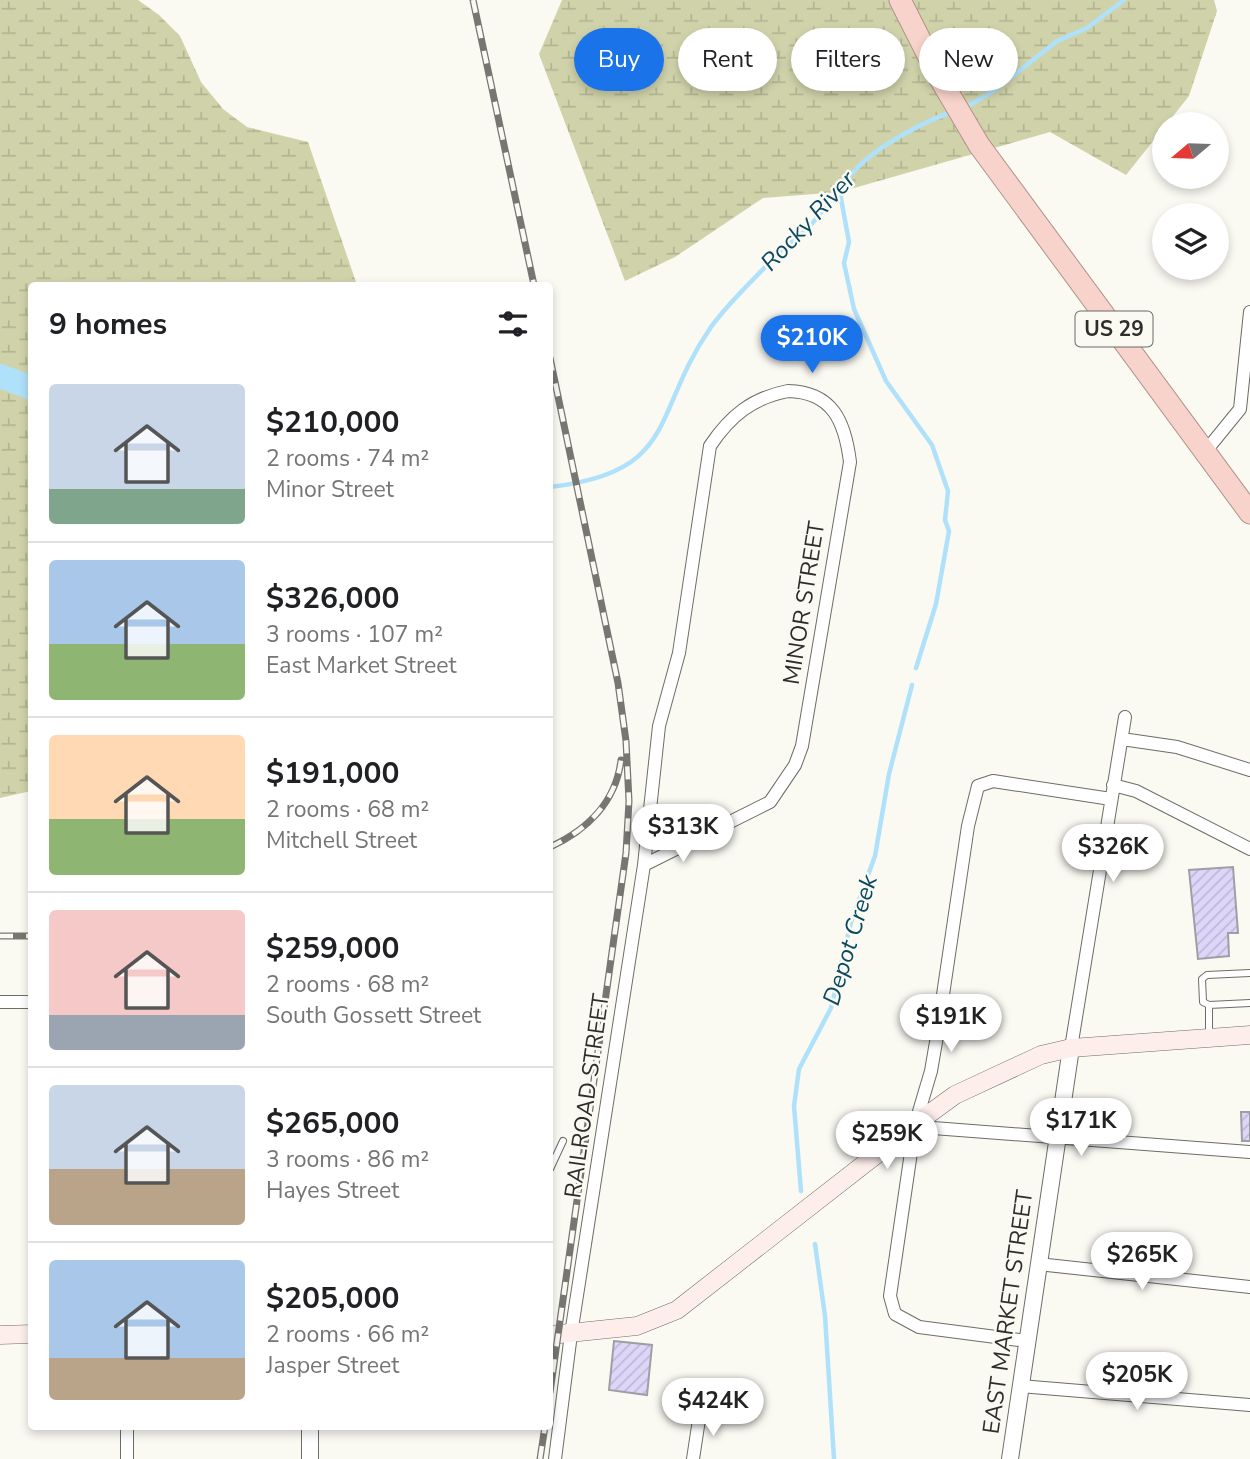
<!DOCTYPE html>
<meta charset="utf-8">
<style>
:root{--surface:#fff;--page:#f2f2f2;--text:#202124;--muted:#757577;--line:#e0e0e0;--accent:#1a73e8}
body{margin:0;font-family:"Nunito Sans",sans-serif;background:var(--page);color:var(--text);height:100vh;display:flex;flex-direction:column;font-size:26px;white-space:nowrap}
*{box-sizing:border-box;margin:0}
p{font-size:23px;color:var(--muted)}
.icon{flex:none;width:38px;height:38px;fill:none;stroke:currentColor;stroke-width:2;stroke-linecap:round;stroke-linejoin:round}
.map{position:relative;flex:1;overflow:hidden}
.side{position:absolute;left:28px;top:282px;width:525px;height:1148px;display:flex;flex-direction:column;background:var(--surface);border-radius:7px;box-shadow:0 4px 10px #0003}
.side>*{flex:none}
.hud{position:absolute;left:574px;top:28px;width:570px;height:63px;display:flex;gap:14px}
.needle{width:46px;rotate:251deg}
.controls{position:absolute;left:1152px;top:112px;display:grid;gap:14px}
.controls a{display:grid;place-items:center;width:77px;height:77px;border-radius:50%;background:var(--surface);box-shadow:0 4px 10px #0003;font-size:35px}
.price{position:absolute;translate:-50% -60px;padding:0 16px;border-radius:24px;background:#fff;color:#222;font-size:23px;line-height:46px;filter:drop-shadow(0 2px 4px #0008)}
.price::after{content:'';position:absolute;left:50%;top:42px;width:21px;height:16px;margin-left:-10px;background:inherit;clip-path:polygon(0 0,100% 0,50% 100%)}
.price.on{background:var(--accent);color:#fff}
ul{padding:0;list-style:none}
li{display:flex;align-items:center;gap:21px;height:175px;padding:0 21px}
li+li{border-top:2px solid var(--line)}
li span{display:grid;place-items:center;flex:none;width:196px;height:140px;border-radius:7px;color:#555}
li>.icon{margin-inline-start:auto}
span .icon{width:84px;height:84px;fill:#fffc;stroke-width:1}
li b{font-size:30px}
h2{display:flex;justify-content:space-between;align-items:center;height:84px;padding:0 21px;font-size:30px}
.tag{padding:0 24px;border-radius:32px;background:var(--surface);box-shadow:0 4px 10px #0003;font-size:24px;line-height:63px}
.tag.on{background:var(--accent);color:#fff}
.map>svg:first-child{display:block}
.wetland{fill:url(#wetland-marsh)}
.lines{fill:none;stroke-linecap:round;stroke-linejoin:round}
.stream{stroke:#b0e1fa;stroke-width:4.5}
.river{stroke:#b0e1fa;stroke-width:24}
.building{fill:url(#building-hatch);stroke:#9f9ea4;stroke-width:2}
.service-casing{stroke:#6d6c67;stroke-width:8}
.minor-casing{stroke:#6d6c67;stroke-width:14}
.tertiary-casing{stroke:#6d6c67;stroke-width:18}
.secondary-casing{stroke:#6d6c67;stroke-width:19}
.trunk-casing{stroke:#b0928b;stroke-width:23}
.service{stroke:#fff;stroke-width:6}
.minor{stroke:#fff;stroke-width:12}
.tertiary{stroke:#fff;stroke-width:16}
.secondary{stroke:#fdeeec;stroke-width:18}
.trunk{stroke:#f8d3cb;stroke-width:21}
.rail-casing{stroke:#777673;stroke-width:7}
.rail{stroke:#faf9f2;stroke-width:4.5;stroke-dasharray:13;stroke-linecap:butt}
.labels{text-anchor:middle;dominant-baseline:central;stroke-width:5;stroke-linejoin:round;paint-order:stroke}
.shield{fill:#faf9f2;stroke:#6a6a67;stroke-width:2}
.shield-label{font-size:21px;font-weight:bold;fill:#2d2d2b}
.street-label{font-size:23px;fill:#2d2d2b;stroke:#faf9f2}
.water-label{font-size:24px;font-style:italic;fill:#094962;stroke:#faf9f2}
</style>
<div class="map">
<svg width="1250" height="1459" viewBox="0 0 1250 1459">
<defs>
<pattern id="wetland-marsh" width="20" height="14" patternUnits="userSpaceOnUse" patternTransform="scale(1.75)"><rect width="20" height="14" fill="#d0d3aa"/><path d="M1 5h8M5 5V1M11 12h8M15 12V8" fill="none" stroke="#b3b592"/></pattern>
<pattern id="building-hatch" width="6" height="6" patternUnits="userSpaceOnUse" patternTransform="scale(1.75)"><rect width="6" height="6" fill="#ddd6f9"/><path d="M-1 1l2-2M0 6l6-6M5 7l2-2" fill="none" stroke="#beb8d6"/></pattern>
</defs>
<rect width="100%" height="100%" fill="#faf9f2"/>
<!-- wetland -->
<path class="wetland" d="M0,0H138L159,15L180,36L201,82L223,109L247,127L308,142L357,285H32L31,791L0,798Z
M562,0H1214L1217,11L1189,96L1126,175L1050,132L840,192L763,198L675,257L625,281L539,54Z"/>
<g class="lines">
<!-- stream -->
<path class="stream" d="M963,109L995,90L1057,41L1087,28L1124,0
M840,193L849,242L844,263L854,309L886,381L932,445L948,491L945,520L949,531L936,604L916,668
M550,487C680,472 651,413 711,327C731,299 760,274 783,248C816,228 832,194 857,168C877,147 924,121 952,112
M801,1191L794,1106L799,1069L831,1008L851,922L875,856L889,774L912,685
M815,1244L825,1316L834,1459"/>
<!-- river -->
<path class="river" d="M0,376L32,388"/>
</g>
<!-- building -->
<path class="building" d="M1233,867L1238,933H1228L1229,956L1198,959L1189,870Z
M1241,1112H1250V1141H1242Z
M614,1341L652,1345L647,1395L609,1390Z"/>
<g class="lines">
<defs>
<path id="service" d="M1250,973L1207,975L1202,979L1203,1002L1209,1005L1250,1003
M1209,1035V1005
M550,1169L563,1141"/>
<path id="minor" d="M788,391C833,392 845,422 850,462L802,746L795,765L770,802L644,865L659,726L679,653L710,446C730,416 752,398 788,391Z
M1205,452L1240,409L1250,312
M1122,739L1177,747L1250,770
M1113,785L1136,791L1250,849
M0,1002H32
M1071,1048L1125,717
M917,1122L933,1128L1250,1152
M1038,1264L1250,1287
M1027,1341L919,1327L895,1314L890,1296L915,1125L931,1071L936,1042L968,826L978,786L993,781L1111,799
M1020,1386L1250,1405
M127,1459V1426
M555,1459L571,1334L644,865
M693,1459L700,1413"/>
<path id="tertiary" d="M310,1426V1459
M1010,1459L1071,1048"/>
<path id="secondary" d="M0,1335L32,1334
M550,1335L637,1326L677,1310L922,1119L955,1095L1041,1055L1071,1048L1250,1035"/>
<path id="trunk" d="M900,0L939,77L979,145L1250,513"/>
</defs>
<!-- service casing -->
<use href="#service" class="service-casing"/>
<!-- minor casing -->
<use href="#minor" class="minor-casing"/>
<!-- tertiary casing -->
<use href="#tertiary" class="tertiary-casing"/>
<!-- secondary casing -->
<use href="#secondary" class="secondary-casing"/>
<!-- trunk casing -->
<use href="#trunk" class="trunk-casing"/>
<!-- service -->
<use href="#service" class="service"/>
<!-- minor -->
<use href="#minor" class="minor"/>
<!-- tertiary -->
<use href="#tertiary" class="tertiary"/>
<!-- secondary -->
<use href="#secondary" class="secondary"/>
<!-- trunk -->
<use href="#trunk" class="trunk"/>
<defs>
<path id="rail" d="M473,0L534,285
M550,358L618,683L626,741L629,801L626,853L550,1392
M550,847C587,830 616,802 621,760
M0,936H32
M540,1459L545,1426"/>
</defs>
<!-- rail casing -->
<use href="#rail" class="rail-casing"/>
<!-- rail -->
<use href="#rail" class="rail"/>
</g>
<g class="labels">
<!-- shield labels -->
<rect class="shield" x="1075.5" y="311.5" width="77" height="35" rx="5"/>
<g class="shield-label">
<text x="1114" y="329">US 29</text>
</g>
<!-- street labels -->
<g class="street-label">
<text transform="translate(804 603) rotate(-81)">MINOR STREET</text>
<text transform="translate(587 1096) rotate(-82)">RAILROAD STREET</text>
<text transform="translate(1008 1312) rotate(-82)">EAST MARKET STREET</text>
</g>
<!-- water labels -->
<g class="water-label">
<text transform="translate(808 221) rotate(-47)">Rocky River</text>
<text transform="translate(850 940) rotate(-73)">Depot Creek</text>
</g>
</g>
</svg>
<div class="controls">
<a><svg class="needle" viewBox="-14 -14 28 28"><path d="M0-13l5 13h-10z" fill="#e53935"/><path d="M0 13l5-13h-10z" fill="#757577"/></svg></a>
<a><svg class="icon" aria-label="layers" viewBox="0 0 24 24"><path d="M12 4l9 5-9 5-9-5zM3 14l9 5 9-5"/></svg></a>
</div>
<b class="price on" style="left:812px;top:375px">$210K</b>
<b class="price" style="left:683px;top:864px">$313K</b>
<b class="price" style="left:1113px;top:884px">$326K</b>
<b class="price" style="left:951px;top:1054px">$191K</b>
<b class="price" style="left:1081px;top:1158px">$171K</b>
<b class="price" style="left:887px;top:1171px">$259K</b>
<b class="price" style="left:1142px;top:1292px">$265K</b>
<b class="price" style="left:1137px;top:1412px">$205K</b>
<b class="price" style="left:713px;top:1438px">$424K</b>
<div class="hud">
<a class="tag on">Buy</a>
<a class="tag">Rent</a>
<a class="tag">Filters</a>
<a class="tag">New</a>
</div>
<section class="side">
<h2>9 homes<svg class="icon" aria-label="filters" viewBox="0 0 24 24"><path d="M4 7h16M4 17h16"/><circle cx="9" cy="7" r="2"/><circle cx="15" cy="17" r="2"/></svg></h2>
<ul>
<li><span style="background:linear-gradient(#c9d6e8 75%,#7fa58c 0)"><svg class="icon" aria-label="home" viewBox="0 0 24 24"><path d="M3 11l9-7 9 7M6 9v11h12V9"/></svg></span><div><b>$210,000</b><p>2 rooms · 74 m²</p><p>Minor Street</p></div></li>
<li><span style="background:linear-gradient(#a9c7e8 60%,#8fb573 0)"><svg class="icon" aria-label="home" viewBox="0 0 24 24"><path d="M3 11l9-7 9 7M6 9v11h12V9"/></svg></span><div><b>$326,000</b><p>3 rooms · 107 m²</p><p>East Market Street</p></div></li>
<li><span style="background:linear-gradient(#ffd9b3 60%,#8fb573 0)"><svg class="icon" aria-label="home" viewBox="0 0 24 24"><path d="M3 11l9-7 9 7M6 9v11h12V9"/></svg></span><div><b>$191,000</b><p>2 rooms · 68 m²</p><p>Mitchell Street</p></div></li>
<li><span style="background:linear-gradient(#f6c9c9 75%,#9aa5b1 0)"><svg class="icon" aria-label="home" viewBox="0 0 24 24"><path d="M3 11l9-7 9 7M6 9v11h12V9"/></svg></span><div><b>$259,000</b><p>2 rooms · 68 m²</p><p>South Gossett Street</p></div></li>
<li><span style="background:linear-gradient(#c9d6e8 60%,#b9a48a 0)"><svg class="icon" aria-label="home" viewBox="0 0 24 24"><path d="M3 11l9-7 9 7M6 9v11h12V9"/></svg></span><div><b>$265,000</b><p>3 rooms · 86 m²</p><p>Hayes Street</p></div></li>
<li><span style="background:linear-gradient(#a9c7e8 70%,#b9a48a 0)"><svg class="icon" aria-label="home" viewBox="0 0 24 24"><path d="M3 11l9-7 9 7M6 9v11h12V9"/></svg></span><div><b>$205,000</b><p>2 rooms · 66 m²</p><p>Jasper Street</p></div></li>
</ul>
</section>
</div>
